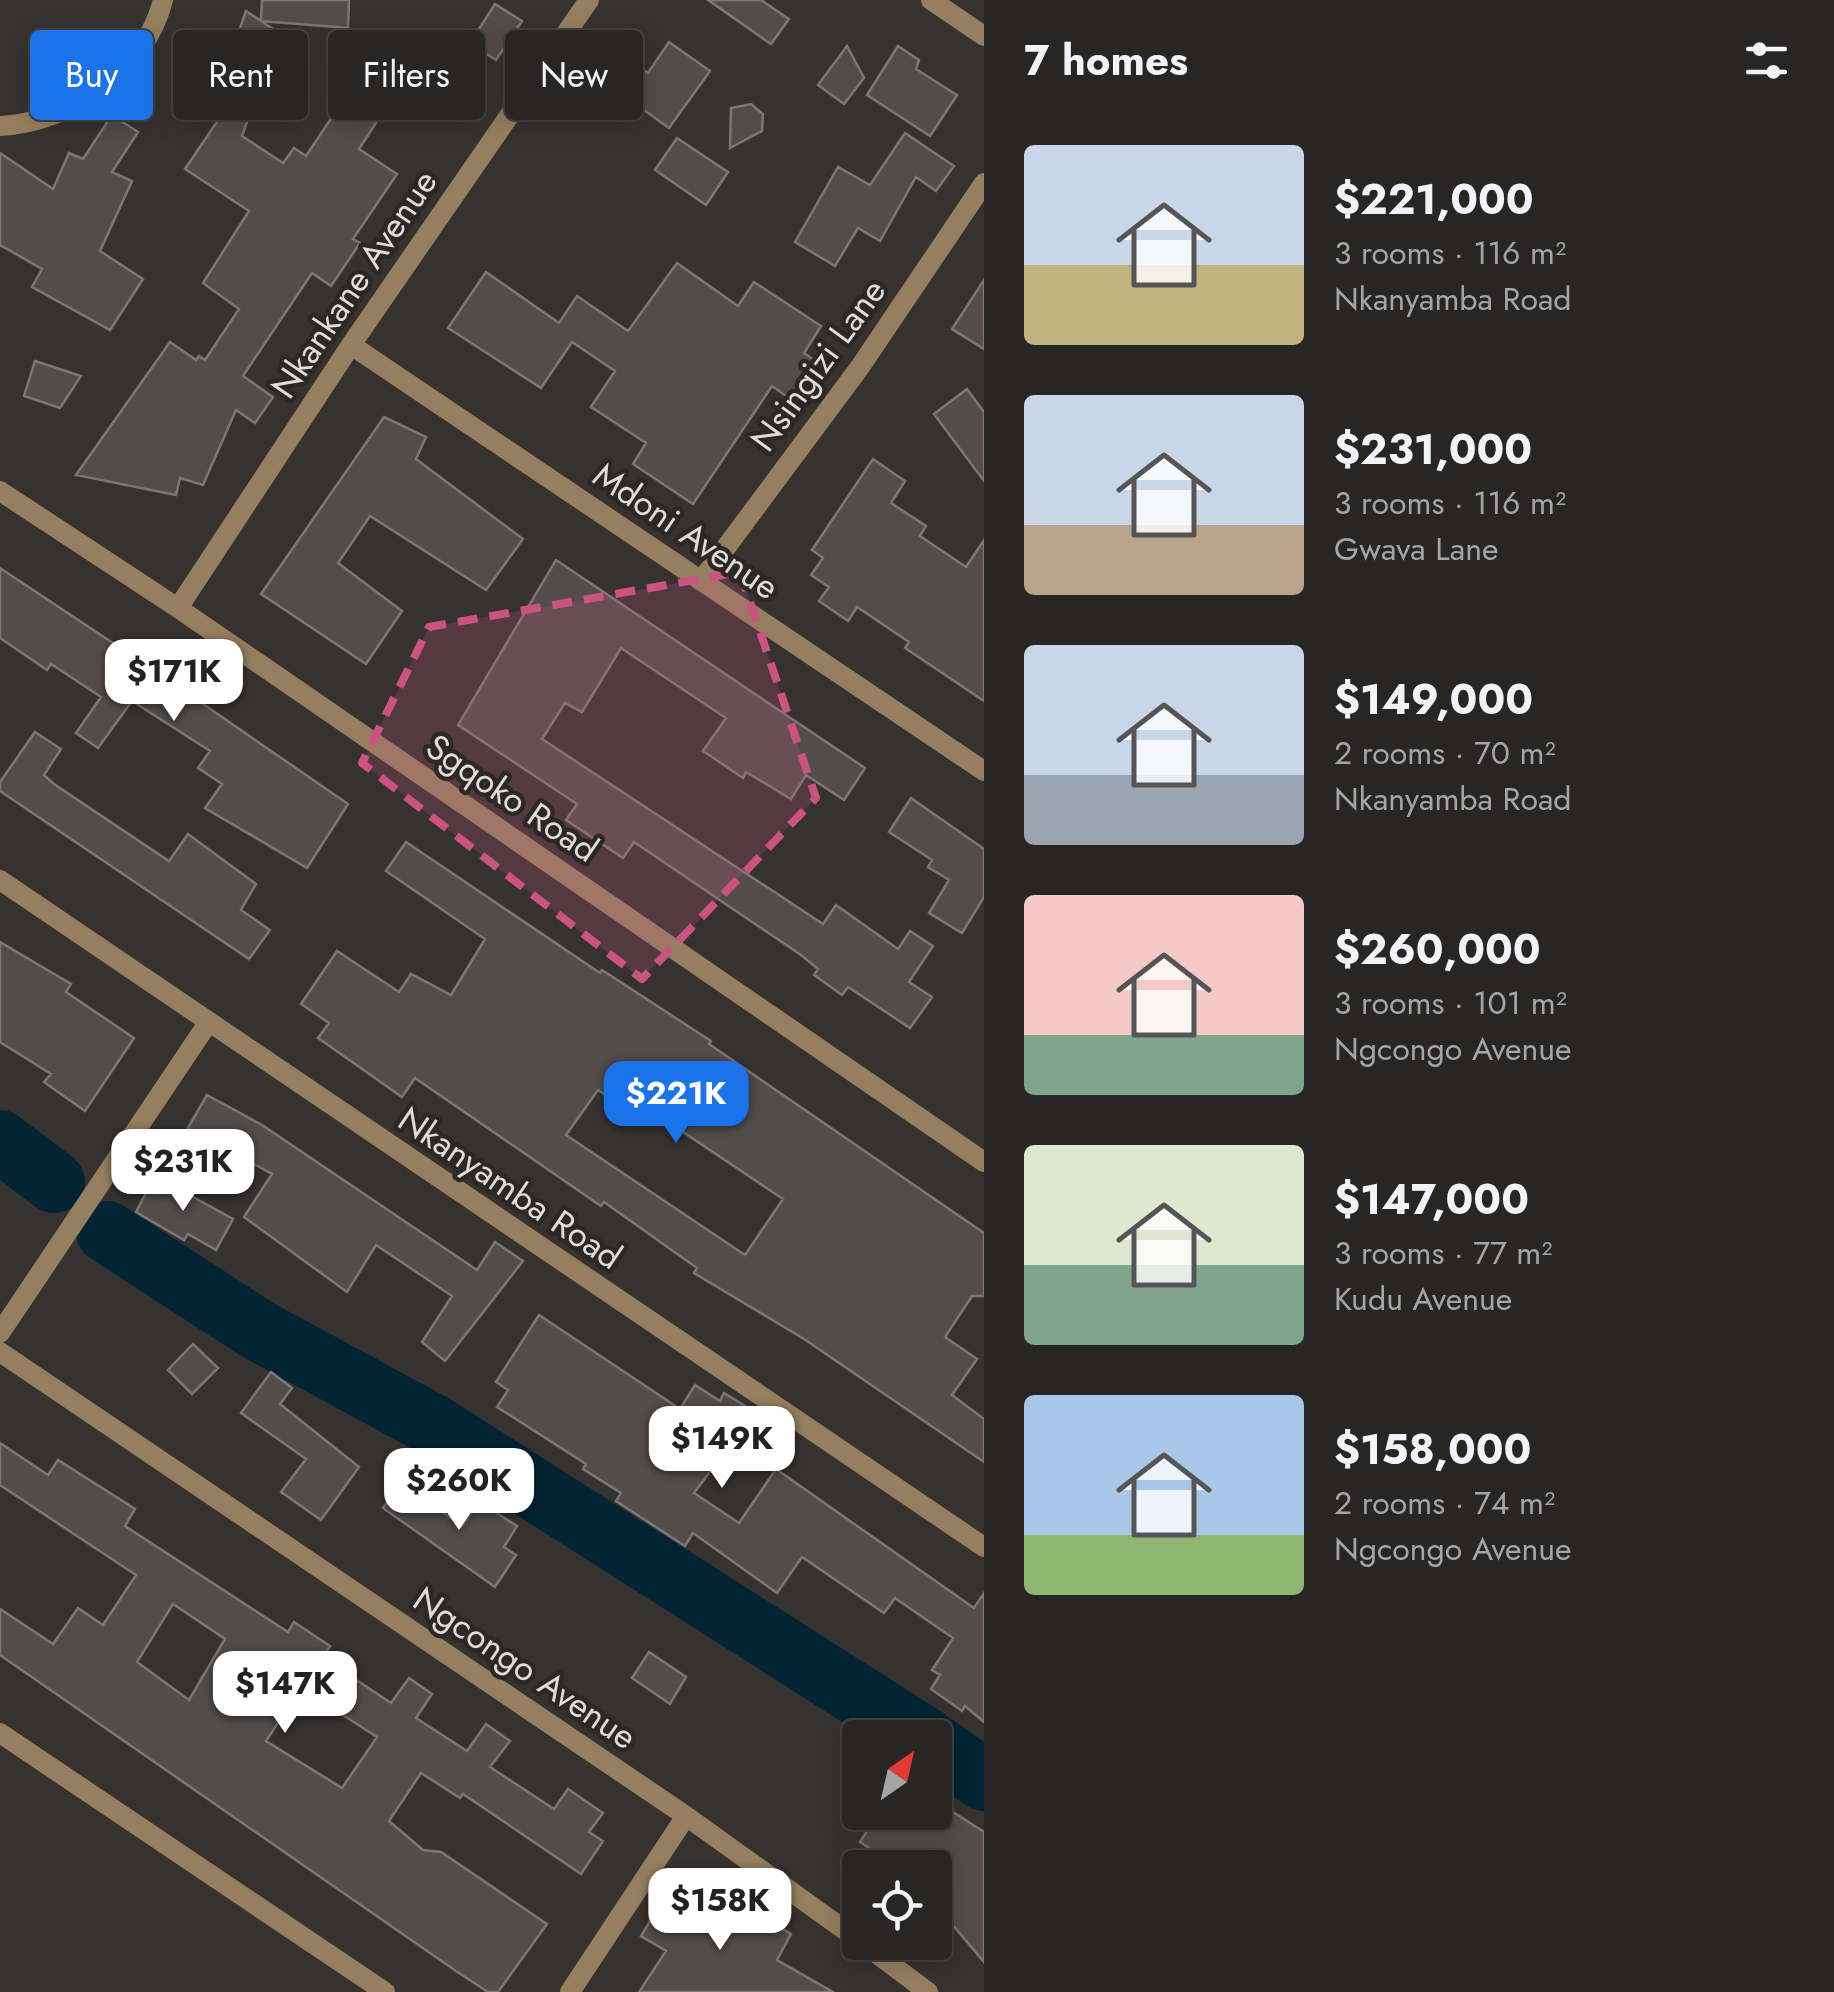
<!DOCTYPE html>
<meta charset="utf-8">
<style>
:root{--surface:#282624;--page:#302e2c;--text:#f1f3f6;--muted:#a5a5a6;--line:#444341;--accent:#1a73e8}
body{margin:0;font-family:Jost,sans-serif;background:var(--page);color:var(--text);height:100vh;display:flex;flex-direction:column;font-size:38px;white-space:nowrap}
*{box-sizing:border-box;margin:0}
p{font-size:32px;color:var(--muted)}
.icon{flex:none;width:55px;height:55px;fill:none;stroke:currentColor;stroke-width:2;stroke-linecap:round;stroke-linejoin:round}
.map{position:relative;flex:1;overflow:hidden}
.side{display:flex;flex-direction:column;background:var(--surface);width:850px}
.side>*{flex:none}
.guide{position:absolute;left:30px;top:30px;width:802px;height:90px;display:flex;gap:20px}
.needle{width:65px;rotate:34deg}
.tools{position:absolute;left:842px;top:1720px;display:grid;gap:20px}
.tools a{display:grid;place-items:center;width:110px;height:110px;border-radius:10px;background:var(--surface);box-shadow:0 5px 25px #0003,0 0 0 2px var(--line);font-size:50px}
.price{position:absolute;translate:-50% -85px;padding:0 22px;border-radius:20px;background:#fff;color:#222;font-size:32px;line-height:65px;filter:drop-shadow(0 2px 5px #0008)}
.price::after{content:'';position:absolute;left:50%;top:60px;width:30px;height:22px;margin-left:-15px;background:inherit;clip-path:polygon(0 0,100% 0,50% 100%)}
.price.selected{background:var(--accent);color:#fff}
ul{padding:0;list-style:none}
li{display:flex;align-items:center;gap:30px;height:250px;padding:0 40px}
li span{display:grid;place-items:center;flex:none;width:280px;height:200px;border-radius:10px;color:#555}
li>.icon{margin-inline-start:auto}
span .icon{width:120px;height:120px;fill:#fffc;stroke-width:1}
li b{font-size:42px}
h2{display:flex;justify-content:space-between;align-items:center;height:120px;padding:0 40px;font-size:42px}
.chip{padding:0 35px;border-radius:10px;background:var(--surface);box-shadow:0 5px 25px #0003,0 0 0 2px var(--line);font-size:35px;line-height:90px}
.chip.selected{background:var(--accent);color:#fff}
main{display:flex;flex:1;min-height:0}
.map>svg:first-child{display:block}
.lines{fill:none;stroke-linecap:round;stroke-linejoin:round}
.river{stroke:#032433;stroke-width:62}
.building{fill:#524d4b;stroke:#7b7774;stroke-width:2.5;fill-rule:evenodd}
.minor{stroke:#957f5f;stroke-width:20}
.marked{fill:#cb5381;fill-opacity:0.2;stroke:#cb5381;stroke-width:8;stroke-dasharray:20 12;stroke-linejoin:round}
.labels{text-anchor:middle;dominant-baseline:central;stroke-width:9;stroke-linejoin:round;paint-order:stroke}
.street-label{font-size:35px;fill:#dfdcdb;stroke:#2c2826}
</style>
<main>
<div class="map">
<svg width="984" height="1992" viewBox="0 0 984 1992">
<rect width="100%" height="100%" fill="#363230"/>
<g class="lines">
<!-- river -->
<path class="river" d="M0,1141L54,1182
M107,1232L258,1330L433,1425L925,1738
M935,1745L984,1780"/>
</g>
<!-- building -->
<path class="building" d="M262,0H349L348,28L261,21Z
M708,0H761L789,19L771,44Z
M495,4L522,21L496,60L470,43Z
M246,11L279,33L242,136L283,163L294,148L306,156L354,84L387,106L359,149L397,174L353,239L360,243L331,286L312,273L243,376L273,397L255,423L236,410L203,485L180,478L176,495L76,475L170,342L196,360L199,356L205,360L239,309L203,283L249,211L185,169L227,107L214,102Z
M415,30L450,80L426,98L389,50Z
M669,42L710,71L669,128L623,95L641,68L648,73Z
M847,46L864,78L844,104L818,85Z
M898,46L919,60L916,69L957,95L930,136L867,95Z
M751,104L763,114L762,131L730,148L731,108Z
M112,115L138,132L112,172L132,181L100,251L143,279L110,330L32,287L42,269L0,245V153L53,189L69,153L83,159Z
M905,133L954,166L936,191L916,177L880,241L858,228L835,266L795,242L838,167L870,185Z
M677,138L728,172L706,205L655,170Z
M677,263L738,306L754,282L821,326L804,353L814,360L789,398L772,386L693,504L633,464L646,443L591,407L615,371L572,342L541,388L448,328L486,272L559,323L577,296L628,331Z
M984,280V349L952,329Z
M35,361L81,376L60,408L24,396Z
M967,389L984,412V481L934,414Z
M384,417L426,437L416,459L523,539L486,590L370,516L338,563L402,611L366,664L261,594Z
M873,459L905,481L891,503L926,526L920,536L966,567L984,540V701L905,648L909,642L857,607L848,621L819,601L829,587L811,575L823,558L812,550Z
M556,560L865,768L844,800L806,775L791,799L746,772L743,778L703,751L726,718L621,648L582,712L565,703L542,739L823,924L836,905L898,949L910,931L933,946L909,982L932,997L910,1028L848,987L842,995L814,975L818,969L801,955L634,842L623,858L566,820L577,804L458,725Z
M0,568L134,657L143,642L168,658L158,673L348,804L307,868L205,808L222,784L198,768L210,751L132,701L98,748L76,733L101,697L51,664L47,670L0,638Z
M35,732L61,749L44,775L54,784L169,861L188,834L256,884L241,910L270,930L249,959L0,791V782Z
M911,798L984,849V897L962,933L929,913L949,880L928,867L932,860L889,832Z
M406,842L600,973L602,970L711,1041L709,1044L984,1233V1296H972L945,1337L977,1359L952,1395L984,1419V1462L804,1339L694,1273L697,1268L604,1202L601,1206L415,1078L402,1097L318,1038L329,1023L301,1004L337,951L399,992L411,974L451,995L485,939L386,871ZM609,1087L636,1103L641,1095L686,1134L783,1199L745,1255L566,1135L598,1090L604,1094Z
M0,942L71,984L66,992L134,1038L85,1111L44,1082L51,1074L0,1042Z
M207,1095L262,1125L477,1270L495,1242L523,1261L445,1361L422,1342L452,1296L376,1245L347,1292L244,1217L272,1174L188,1128Z
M155,1176L233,1219L216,1250L188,1234L184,1240L136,1212Z
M539,1315L680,1409L695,1385L720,1401L724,1393L755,1412L694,1493L739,1523L776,1469L974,1608L984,1593V1722L965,1706L962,1711L931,1689L940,1675L932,1670L953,1638L895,1598L884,1613L802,1557L777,1593L693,1533L685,1546L616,1501L621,1493L583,1469L586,1464L497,1407L508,1390L496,1382Z
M193,1344L218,1368L192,1394L168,1370Z
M271,1372L292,1388L280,1404L359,1467L321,1520L281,1492L306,1459L241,1413Z
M0,1443L48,1475L58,1460L135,1509L125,1526L288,1632L294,1622L330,1646L324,1655L337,1667L391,1703L409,1678L432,1694L416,1718L467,1751L486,1724L510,1741L490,1767L554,1809L568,1789L603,1813L589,1832L603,1841L581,1874L463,1794L460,1798L421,1773L389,1821L423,1850L441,1852L547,1924L498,1992H488L456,1971L0,1655V1609L53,1644L78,1608L103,1625L136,1575L0,1485ZM173,1604L225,1639L189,1700L137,1662ZM301,1688L377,1737L342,1788L266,1741Z
M401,1483L462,1526L479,1502L517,1526L504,1547L516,1555L495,1587L383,1508Z
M649,1652L686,1677L670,1704L632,1678Z
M879,1812H953L984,1832V1962L935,1904V1868H900L860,1842Z
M664,1898L686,1912L693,1900L708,1909L713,1901L753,1926L760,1915L791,1934L777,1960L833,1992H639L666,1951L641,1936Z"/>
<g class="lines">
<!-- minor -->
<path class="minor" d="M931,0L984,36
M0,126C72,122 145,71 163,0
M351,345L984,771
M0,491L178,608L984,1162
M701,581L860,367L984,183
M178,608L351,345L589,0
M0,880L984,1547
M0,1333L208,1023
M0,1352L686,1816L860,1941
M0,1733L385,1992
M861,1942L928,1992
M570,1992L686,1816"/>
</g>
<!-- marked area -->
<path class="marked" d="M740,572L816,798L642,979L362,763L429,627Z"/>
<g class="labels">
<!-- street labels -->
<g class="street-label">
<text transform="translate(354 284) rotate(-56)">Nkankane Avenue</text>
<text transform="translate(818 365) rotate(-54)">Nsingizi Lane</text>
<text transform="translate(686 531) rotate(34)">Mdoni Avenue</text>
<text transform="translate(512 798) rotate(34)">Sgqoko Road</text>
<text transform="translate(510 1188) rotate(34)">Nkanyamba Road</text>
<text transform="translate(525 1668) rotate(34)">Ngcongo Avenue</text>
</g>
</g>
</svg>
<div class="tools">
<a><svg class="needle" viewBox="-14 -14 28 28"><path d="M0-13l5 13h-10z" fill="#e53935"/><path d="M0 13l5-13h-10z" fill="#a5a5a6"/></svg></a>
<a><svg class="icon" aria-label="locate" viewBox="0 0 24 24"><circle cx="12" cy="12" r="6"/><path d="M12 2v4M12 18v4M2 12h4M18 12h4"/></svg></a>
</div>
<b class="price" style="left:174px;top:724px">$171K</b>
<b class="price selected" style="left:676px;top:1146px">$221K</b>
<b class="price" style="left:183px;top:1214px">$231K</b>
<b class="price" style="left:722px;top:1491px">$149K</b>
<b class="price" style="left:459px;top:1533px">$260K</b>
<b class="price" style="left:285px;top:1736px">$147K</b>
<b class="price" style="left:720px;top:1953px">$158K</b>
<div class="guide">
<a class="chip selected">Buy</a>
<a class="chip">Rent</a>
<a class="chip">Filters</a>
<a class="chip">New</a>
</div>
</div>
<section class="side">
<h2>7 homes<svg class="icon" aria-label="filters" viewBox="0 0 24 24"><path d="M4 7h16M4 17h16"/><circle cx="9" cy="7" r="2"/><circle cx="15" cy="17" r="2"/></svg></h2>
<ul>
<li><span style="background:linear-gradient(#c9d6e8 60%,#c2b280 0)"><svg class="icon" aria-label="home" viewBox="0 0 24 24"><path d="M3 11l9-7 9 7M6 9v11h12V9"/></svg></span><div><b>$221,000</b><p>3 rooms · 116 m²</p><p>Nkanyamba Road</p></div></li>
<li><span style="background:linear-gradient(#c9d6e8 65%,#b9a48a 0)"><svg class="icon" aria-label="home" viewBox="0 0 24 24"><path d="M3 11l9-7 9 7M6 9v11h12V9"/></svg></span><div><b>$231,000</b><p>3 rooms · 116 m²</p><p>Gwava Lane</p></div></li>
<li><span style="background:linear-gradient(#c9d6e8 65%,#9aa5b1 0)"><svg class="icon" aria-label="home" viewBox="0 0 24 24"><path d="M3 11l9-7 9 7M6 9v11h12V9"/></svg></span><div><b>$149,000</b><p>2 rooms · 70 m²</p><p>Nkanyamba Road</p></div></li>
<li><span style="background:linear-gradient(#f6c9c9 70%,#7fa58c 0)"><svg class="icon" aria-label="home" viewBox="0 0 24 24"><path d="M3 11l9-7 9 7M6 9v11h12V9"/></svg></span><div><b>$260,000</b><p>3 rooms · 101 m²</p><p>Ngcongo Avenue</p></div></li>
<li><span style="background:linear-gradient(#dfe7d0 60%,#7fa58c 0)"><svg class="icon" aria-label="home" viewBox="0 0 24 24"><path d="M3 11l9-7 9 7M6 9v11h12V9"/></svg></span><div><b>$147,000</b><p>3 rooms · 77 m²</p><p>Kudu Avenue</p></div></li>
<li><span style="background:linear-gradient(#a9c7e8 70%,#8fb573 0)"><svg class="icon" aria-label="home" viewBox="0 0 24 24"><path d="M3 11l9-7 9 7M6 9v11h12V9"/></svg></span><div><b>$158,000</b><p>2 rooms · 74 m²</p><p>Ngcongo Avenue</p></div></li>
</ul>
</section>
</main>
